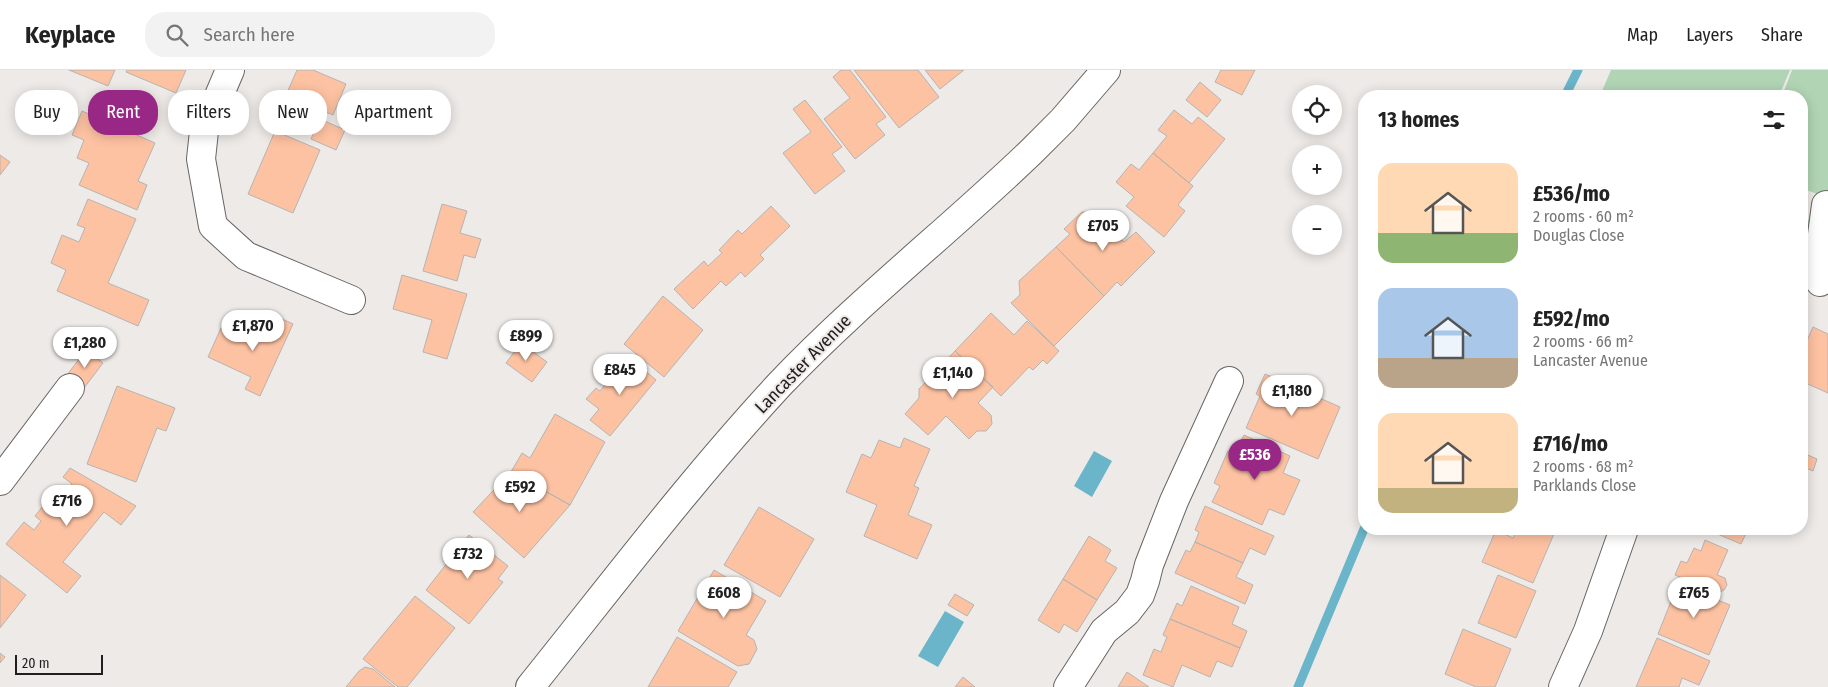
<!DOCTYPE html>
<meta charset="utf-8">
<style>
:root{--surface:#fff;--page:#f2f2f2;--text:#222;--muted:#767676;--line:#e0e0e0;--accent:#982785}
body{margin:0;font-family:"Fira Sans Condensed",sans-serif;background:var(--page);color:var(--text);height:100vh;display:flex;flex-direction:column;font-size:19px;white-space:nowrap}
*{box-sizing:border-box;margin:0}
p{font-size:16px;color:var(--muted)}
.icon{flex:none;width:28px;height:28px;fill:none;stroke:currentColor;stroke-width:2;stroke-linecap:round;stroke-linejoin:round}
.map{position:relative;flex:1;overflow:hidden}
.drawer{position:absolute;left:1358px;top:20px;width:450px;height:445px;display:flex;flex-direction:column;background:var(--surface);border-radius:20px;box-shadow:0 2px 12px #0003}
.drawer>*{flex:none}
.banner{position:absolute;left:15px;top:20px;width:475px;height:45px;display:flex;gap:10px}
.buttons{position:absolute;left:1292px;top:15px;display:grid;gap:10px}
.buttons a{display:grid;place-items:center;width:50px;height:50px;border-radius:50%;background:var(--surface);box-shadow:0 2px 12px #0003;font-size:25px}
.scale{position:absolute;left:15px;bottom:12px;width:88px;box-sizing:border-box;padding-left:5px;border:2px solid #201e1e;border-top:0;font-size:14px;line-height:18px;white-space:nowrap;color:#201e1e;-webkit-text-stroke:4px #eeeae7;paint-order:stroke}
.price{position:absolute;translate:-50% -42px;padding:0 11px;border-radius:18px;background:#fff;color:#222;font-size:16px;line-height:32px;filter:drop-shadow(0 1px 2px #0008)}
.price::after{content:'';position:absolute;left:50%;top:30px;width:15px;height:11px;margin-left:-8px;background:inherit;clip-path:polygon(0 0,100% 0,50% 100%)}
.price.on{background:var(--accent);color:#fff}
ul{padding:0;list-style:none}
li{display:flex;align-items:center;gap:15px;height:125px;padding:0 20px}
li span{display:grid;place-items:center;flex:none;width:140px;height:100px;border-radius:15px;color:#555}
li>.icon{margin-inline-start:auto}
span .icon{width:60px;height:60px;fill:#fffc;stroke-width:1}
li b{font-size:21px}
h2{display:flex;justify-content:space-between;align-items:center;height:60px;padding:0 20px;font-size:21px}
.pill{padding:0 18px;border-radius:20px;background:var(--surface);box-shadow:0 2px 12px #0003;font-size:18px;line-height:45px}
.pill.on{background:var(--accent);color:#fff}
header{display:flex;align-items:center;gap:30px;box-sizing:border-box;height:70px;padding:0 25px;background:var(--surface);border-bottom:1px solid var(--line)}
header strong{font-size:24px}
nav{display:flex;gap:28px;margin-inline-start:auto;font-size:18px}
.search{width:350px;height:45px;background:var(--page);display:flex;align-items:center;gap:12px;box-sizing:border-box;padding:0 18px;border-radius:20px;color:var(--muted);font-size:19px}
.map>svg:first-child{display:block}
.green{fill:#b1d5b4}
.water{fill:#6ab5ca}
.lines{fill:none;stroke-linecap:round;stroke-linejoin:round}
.stream{stroke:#6ab5ca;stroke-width:9}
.building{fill:#fdc2a2;stroke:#b7b3b1}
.minor-casing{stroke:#686563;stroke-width:30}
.minor{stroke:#fff;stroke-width:28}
.labels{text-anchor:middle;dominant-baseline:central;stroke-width:4;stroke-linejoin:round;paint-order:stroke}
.street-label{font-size:18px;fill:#201e1e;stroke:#eeeae7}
</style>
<header>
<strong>Keyplace</strong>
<div class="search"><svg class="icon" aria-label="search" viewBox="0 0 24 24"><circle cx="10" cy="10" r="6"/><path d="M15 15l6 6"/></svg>Search here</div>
<nav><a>Map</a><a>Layers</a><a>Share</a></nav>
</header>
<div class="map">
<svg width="1828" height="617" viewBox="0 0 1828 617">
<rect width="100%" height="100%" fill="#eeeae7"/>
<!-- green -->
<path class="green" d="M1611,0H1790L1779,26H1600Z
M1792,0H1828V128L1801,118V26H1782Z
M1801,146L1813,152L1807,176L1801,177Z"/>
<!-- water -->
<path class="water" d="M1094,381L1112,391L1092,427L1074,416Z
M945,541L964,552L938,597L918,586Z"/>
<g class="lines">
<!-- stream -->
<path class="stream" d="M1565,26L1578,0
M1298,617L1364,459"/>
</g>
<!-- building -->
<path class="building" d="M69,0H115L108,16Z
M127,0H186L176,23L126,2Z
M297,0H313L346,14L333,45L286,25Z
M841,0H850L886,47L876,54L885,65L855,89L824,49L850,28L833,7Z
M854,0H918L939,27L899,58Z
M925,0H964L940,19Z
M1221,0H1255L1242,25L1215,12Z
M1200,12L1221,30L1207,47L1186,30Z
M805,30L842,77L832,84L845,101L815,124L783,83L811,62L793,39Z
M1174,40L1192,54L1198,47L1225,69L1189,113L1153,83L1167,66L1158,60Z
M82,41L155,73L138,111L147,115L137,140L79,115L89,93L77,88L84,70L72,65Z
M320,49L345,60L336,80L311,69Z
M275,61L320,80L293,143L248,124Z
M1153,83L1193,116L1178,135L1185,141L1164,167L1126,136L1134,127L1116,112L1131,94L1139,100Z
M0,85L10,92L0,105Z
M88,129L136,149L108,213L149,230L138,256L57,221L66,200L51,193L62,165L79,172L85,158L77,155Z
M442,134L467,141L460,163L481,169L475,188L464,185L457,211L423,201Z
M771,136L790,156L760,185L764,189L745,207L741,202L726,216L721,211L693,239L674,219L704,191L708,196L722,183L719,180L738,160L742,164Z
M1082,142L1099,143V147L1124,172L1136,162L1155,182L1121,216L1117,212L1104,226L1056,177L1070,164L1064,159Z
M1056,177L1104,226L1054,276L1011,233L1020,225L1019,211Z
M402,205L467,224L447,289L423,282L432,250L393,239Z
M663,226L703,260L664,307L624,274Z
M269,243L293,254L260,326L245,319L251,307L208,287L221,258L255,272Z
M991,243L1014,265L1027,251L1059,281L1047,294L1043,290L1033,300L1029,297L1001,326L955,281Z
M1813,257L1828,264V323L1801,311V284Z
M521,273L547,292L532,312L506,293Z
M86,280L103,293L84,318L67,305Z
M955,281L993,317L978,333L991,345L992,354L986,361H977L969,369L946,346L928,365L905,344L919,328V319Z
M629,287L656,310L610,366L590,350L599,339L586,329L596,318L600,321Z
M1265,304L1340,337L1318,389L1246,358L1260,326L1256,324Z
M117,316L175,338L166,361L157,358L136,412L87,394Z
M555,344L605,372L570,435L511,402L522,383L530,388Z
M1244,365L1290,386L1283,403L1300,410L1284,445L1269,439L1262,455L1212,432L1220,416L1214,413L1228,381L1235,384Z
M904,368L930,379L914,416L919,418L908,445L932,455L917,489L864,466L877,435L846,422L862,384L871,388L879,370L900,378Z
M1801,382L1817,389L1813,401L1801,396Z
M70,398L136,436L121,455L104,442L63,492L81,506L67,523L6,474L24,452L34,460L41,451L35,446L52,425L59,430L72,414L63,407Z
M511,402L570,435L524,488L473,442Z
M1205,436L1274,466L1265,485L1250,478L1243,493L1195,472L1199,462L1195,460Z
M759,437L814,469L780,527L724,495Z
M1517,459H1556L1533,513L1482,492L1496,460L1513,468Z
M1706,459H1748L1741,474Z
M469,465L508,496L498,509L503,512L469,554L426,520Z
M1089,466L1111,480L1105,491L1117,498L1097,530L1063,509Z
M1705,470L1728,480L1717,505L1725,508L1727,515L1724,520L1718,523L1675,505L1681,491L1687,493L1694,478L1701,481Z
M1195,472L1243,493L1236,507L1253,515L1245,534L1175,503L1186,480L1190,482Z
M714,500L766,531L746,565L754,570L757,579L749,594L738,596L678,561Z
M0,505L26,525L0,558Z
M1498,505L1536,521L1516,568L1478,553Z
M1063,509L1097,530L1077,562L1064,554L1059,563L1038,550Z
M1678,514L1730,535L1709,585L1658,564Z
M1191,516L1239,537L1232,554L1247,561L1240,578L1170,549L1177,533L1182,536Z
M955,524L974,535L967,546L948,535Z
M415,526L455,558L407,617H398L363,589Z
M1170,549L1240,578L1232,597L1217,591L1210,607L1182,595L1173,617L1143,605L1154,579L1161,582L1167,567L1163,565Z
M1463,559L1511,579L1495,617H1476L1445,604Z
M677,567L737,602L728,617H648Z
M1657,568L1710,591L1699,615L1682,608L1679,617H1636Z
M0,583L5,587L0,593Z
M365,597L373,599L395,617H346L359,601Z
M1127,602L1149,617H1118Z
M963,607L975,617H955Z"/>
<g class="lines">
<defs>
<path id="minor" d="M230,0L204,61L201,89L213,156L246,186L351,230
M1820,212L1821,172L1826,135
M0,411L70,318
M530,617C612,515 691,410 780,314C859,231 950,160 1032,81L1063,50L1106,0
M1068,617L1104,561L1127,542L1140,525L1145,511L1149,495L1174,431L1229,311
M1563,617L1588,561L1624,459"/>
</defs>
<!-- minor casing -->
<use href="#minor" class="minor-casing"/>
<!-- minor -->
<use href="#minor" class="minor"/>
</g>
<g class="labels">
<!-- street labels -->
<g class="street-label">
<text transform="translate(803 294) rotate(-46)">Lancaster Avenue</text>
</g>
</g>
</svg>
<div class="buttons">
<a><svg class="icon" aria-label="locate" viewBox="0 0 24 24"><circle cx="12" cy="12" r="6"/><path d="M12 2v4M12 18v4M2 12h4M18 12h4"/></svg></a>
<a>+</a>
<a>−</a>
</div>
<div class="scale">20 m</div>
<b class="price" style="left:1103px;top:182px">£705</b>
<b class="price" style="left:253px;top:282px">£1,870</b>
<b class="price" style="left:526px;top:292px">£899</b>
<b class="price" style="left:85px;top:299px">£1,280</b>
<b class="price" style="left:620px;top:326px">£845</b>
<b class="price" style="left:953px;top:329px">£1,140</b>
<b class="price" style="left:1292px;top:347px">£1,180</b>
<b class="price on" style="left:1255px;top:411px">£536</b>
<b class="price" style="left:520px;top:443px">£592</b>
<b class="price" style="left:67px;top:457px">£716</b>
<b class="price" style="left:468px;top:510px">£732</b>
<b class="price" style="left:724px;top:549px">£608</b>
<b class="price" style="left:1694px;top:549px">£765</b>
<div class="banner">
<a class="pill">Buy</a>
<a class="pill on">Rent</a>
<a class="pill">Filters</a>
<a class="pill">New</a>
<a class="pill">Apartment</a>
</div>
<section class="drawer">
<h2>13 homes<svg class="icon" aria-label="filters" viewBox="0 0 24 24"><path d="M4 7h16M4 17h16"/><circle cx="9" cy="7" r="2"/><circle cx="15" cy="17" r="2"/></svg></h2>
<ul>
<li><span style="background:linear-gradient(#ffd9b3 70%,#8fb573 0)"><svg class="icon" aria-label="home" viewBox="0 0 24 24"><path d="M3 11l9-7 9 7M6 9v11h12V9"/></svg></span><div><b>£536/mo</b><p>2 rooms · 60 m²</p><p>Douglas Close</p></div></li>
<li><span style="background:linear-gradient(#a9c7e8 70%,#b9a48a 0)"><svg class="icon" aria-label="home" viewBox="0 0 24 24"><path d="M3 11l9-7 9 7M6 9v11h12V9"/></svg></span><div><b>£592/mo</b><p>2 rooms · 66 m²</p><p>Lancaster Avenue</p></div></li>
<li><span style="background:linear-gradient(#ffd9b3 75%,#c2b280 0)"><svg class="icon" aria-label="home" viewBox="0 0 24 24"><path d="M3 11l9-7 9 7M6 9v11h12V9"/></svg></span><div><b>£716/mo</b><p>2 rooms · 68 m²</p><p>Parklands Close</p></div></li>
</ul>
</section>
</div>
